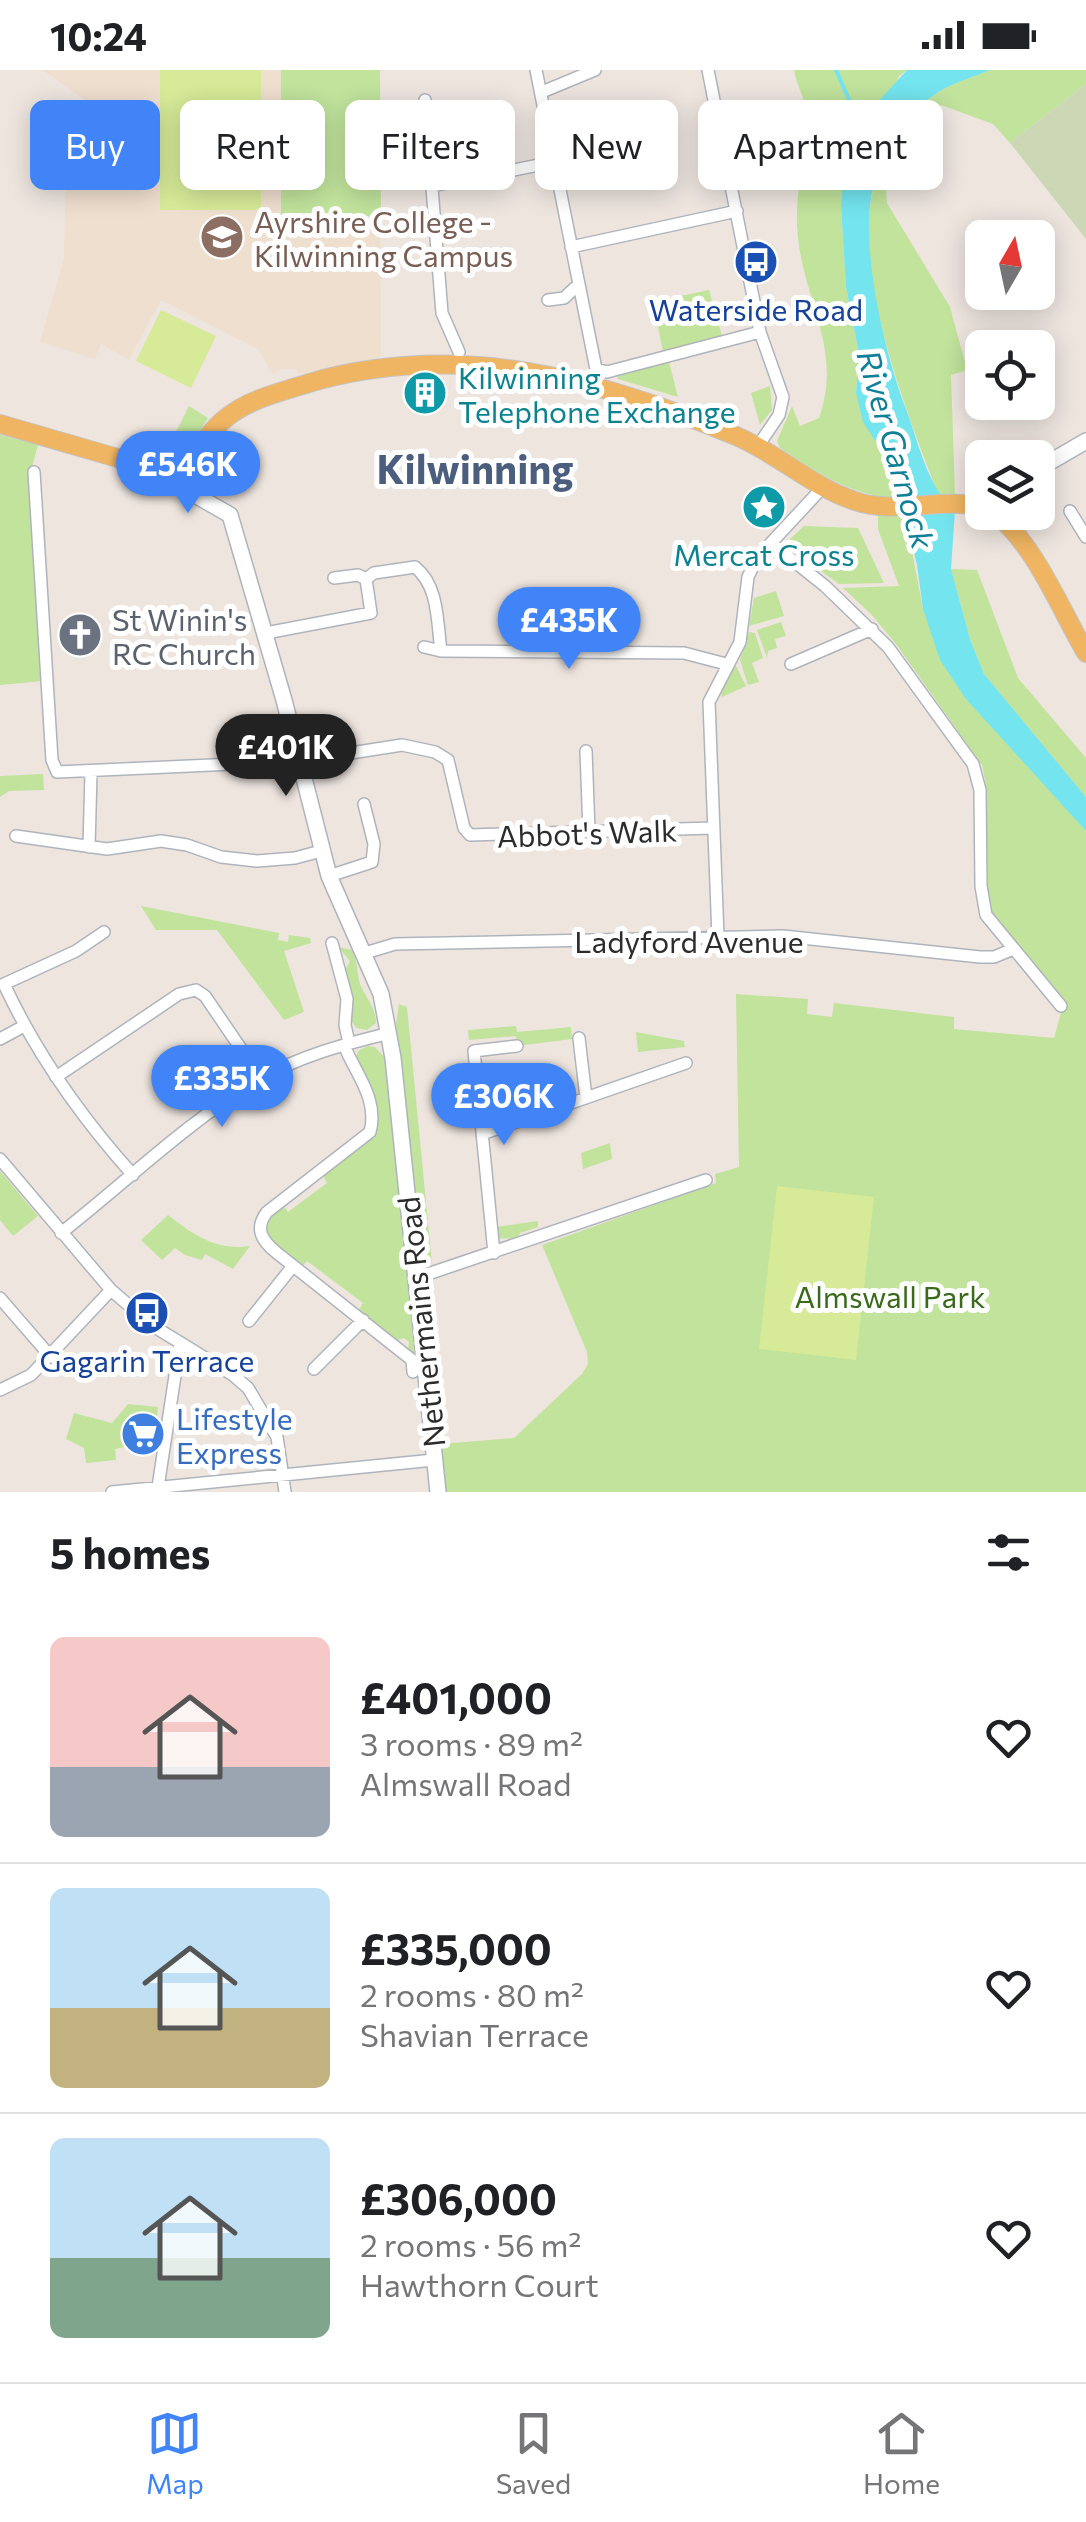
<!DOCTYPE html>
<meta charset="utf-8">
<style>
:root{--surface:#fff;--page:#f6f6f6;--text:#202124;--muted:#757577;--line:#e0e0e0;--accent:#4184f8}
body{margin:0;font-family:Commissioner,sans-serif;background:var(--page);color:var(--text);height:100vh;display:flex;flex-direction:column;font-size:38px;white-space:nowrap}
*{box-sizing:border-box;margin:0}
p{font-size:32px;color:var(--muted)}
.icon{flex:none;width:55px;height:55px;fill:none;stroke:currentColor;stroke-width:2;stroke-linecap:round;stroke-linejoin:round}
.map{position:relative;height:1422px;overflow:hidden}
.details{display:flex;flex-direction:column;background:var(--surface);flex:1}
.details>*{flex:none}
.hud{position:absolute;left:30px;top:30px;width:1028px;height:90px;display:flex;gap:20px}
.needle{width:65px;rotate:9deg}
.buttons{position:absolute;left:965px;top:150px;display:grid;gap:20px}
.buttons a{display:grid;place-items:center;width:90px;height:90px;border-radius:15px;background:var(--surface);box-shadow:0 5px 25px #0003;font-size:50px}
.price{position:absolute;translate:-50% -85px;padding:0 22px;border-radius:35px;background:var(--accent);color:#fff;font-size:32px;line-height:65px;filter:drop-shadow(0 2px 5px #0008)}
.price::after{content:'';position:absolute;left:50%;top:60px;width:30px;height:22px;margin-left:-15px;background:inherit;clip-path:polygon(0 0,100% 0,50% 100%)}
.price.current{background:#222;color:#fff}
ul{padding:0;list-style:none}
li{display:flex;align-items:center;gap:30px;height:250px;padding:0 50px}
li+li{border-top:2px solid var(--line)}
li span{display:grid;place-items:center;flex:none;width:280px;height:200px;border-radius:15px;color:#555}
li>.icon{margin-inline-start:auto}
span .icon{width:120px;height:120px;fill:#fffc;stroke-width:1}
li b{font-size:42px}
h2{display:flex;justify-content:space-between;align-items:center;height:120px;padding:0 50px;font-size:42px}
.pill{padding:0 35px;border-radius:15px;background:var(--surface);box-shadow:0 5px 25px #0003;font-size:35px;line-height:90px}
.pill.current{background:var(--accent);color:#fff}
.status{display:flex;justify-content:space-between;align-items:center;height:70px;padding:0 50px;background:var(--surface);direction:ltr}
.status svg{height:28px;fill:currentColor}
.tab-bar{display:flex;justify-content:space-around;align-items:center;height:140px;border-top:2px solid var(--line);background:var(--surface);font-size:28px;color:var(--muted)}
.tab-bar a{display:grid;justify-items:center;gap:5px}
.tab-bar .current{color:var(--accent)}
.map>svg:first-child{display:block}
.education{fill:#efdfcf}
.green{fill:#c1e39c}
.cemetery{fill:#ccd7b6}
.pitch{fill:#d6ea98}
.water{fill:#74e4ee}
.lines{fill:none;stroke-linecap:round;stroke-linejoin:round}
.stream{stroke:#74e4ee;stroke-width:4}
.minor-casing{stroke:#afb4bc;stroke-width:14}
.secondary-casing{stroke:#afb4bc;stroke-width:18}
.primary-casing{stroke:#c4c4c4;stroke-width:20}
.minor{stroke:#fff;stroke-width:11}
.secondary{stroke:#fff;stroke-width:15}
.primary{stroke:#f0b562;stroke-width:18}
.labels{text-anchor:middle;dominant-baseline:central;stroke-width:10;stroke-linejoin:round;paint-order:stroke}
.education-label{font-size:30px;fill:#785e54;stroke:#fff;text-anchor:start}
.transit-label{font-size:30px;fill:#164399;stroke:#fff}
.culture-label{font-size:30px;fill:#0d838f;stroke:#fff;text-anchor:start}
.worship-label{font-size:30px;fill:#5b616d;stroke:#fff;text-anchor:start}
.street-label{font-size:30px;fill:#2c2c2c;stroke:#fff}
.park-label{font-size:30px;fill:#3a6a1b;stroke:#fff}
.shop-label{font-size:30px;fill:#366cbe;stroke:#fff;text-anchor:start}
.water-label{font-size:32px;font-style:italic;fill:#0f8097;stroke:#fff}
.district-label{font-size:40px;font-weight:bold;fill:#4c5e7d;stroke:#fff}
</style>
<div class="status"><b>10:24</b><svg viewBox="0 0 49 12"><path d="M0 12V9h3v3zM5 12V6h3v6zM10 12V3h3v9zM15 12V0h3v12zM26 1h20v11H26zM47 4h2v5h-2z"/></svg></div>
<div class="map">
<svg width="1086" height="1422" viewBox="0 0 1086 1422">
<rect width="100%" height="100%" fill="#eee5df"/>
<!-- education -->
<path class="education" d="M43,0H380L381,287L298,304L296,299H281L273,304L258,279L161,230L129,290L101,274L95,289L40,272L64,189L67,61L130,62Z"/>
<!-- green -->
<path class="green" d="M281,0H380L381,146H281Z
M794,0H907L899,6L841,135L846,217L859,284L856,323L874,369L888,380L902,429C853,427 820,404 780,378L777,371L792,336L800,356L819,348C843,282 805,233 798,168C793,126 806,86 806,44C806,29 796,15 794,0Z
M990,0H1086V14L1010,73L993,54L941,35L886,116L887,133L950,237L967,300L951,305L955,425L939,426C907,343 857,218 871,129C875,105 889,79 903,59C914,44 924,31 940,21C954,12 974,7 990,0Z
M709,220L722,266L663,282L653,232Z
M669,292L678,327L618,309L617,305Z
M770,316L772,340L760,355L751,323Z
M189,336L208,348C196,366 185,395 161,392Z
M0,365L38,375L30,405L43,611L0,615Z
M905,445L923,539L1031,697L1086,761V1422H446L441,1374L514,1368L582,1304L588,1294L587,1282L542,1175L716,1113L715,1104L739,1097L736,924L808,929L807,944L832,947L834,933L954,947V959L1054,968L1064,932L995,852L988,837L986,715L982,695L896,574L871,544L843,518L899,516L878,459V446Z
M804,456L858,458L884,513L839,514L790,479V469Z
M951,499L977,500L1018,608L1086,688V727L984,604L970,569Z
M776,521L784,546L749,556L754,528Z
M781,552L786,566L775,569L777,578L768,581L767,588L757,560Z
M749,562L755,563L763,588L752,593L759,612L748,615L740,590Z
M735,594L746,616L722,627L720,620Z
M43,704L44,720L9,721L0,727V706Z
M141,836L279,863L278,870L288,872L289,865L310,868L311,873L284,881L304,942L284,950L217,860H156Z
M338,877L352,880C358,892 357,904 360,914C364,925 376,937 376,953L367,960L356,958L349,946L353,932L345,900L350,891Z
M399,934L407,937L432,1194L419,1183L396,954Z
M516,956L517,962L571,957L572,969L517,976L516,966L469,970L468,960Z
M636,962L684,971L685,977L638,982Z
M368,976L375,977L385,988L415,1286L408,1278L409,1272L404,1268L396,1271L358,1241L363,1233L307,1191L301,1198C276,1178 249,1165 283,1135L288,1142L327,1113L323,1106L374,1065C373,1036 373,1015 355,991L358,981Z
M610,1073L612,1089L583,1099L581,1083Z
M0,1101L38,1146L13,1166L0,1150Z
M168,1145C194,1165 216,1181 250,1176L233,1199L205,1184L202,1190L185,1185L175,1178L162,1190L141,1170Z
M538,1151V1157L520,1163L517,1169L498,1168L496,1157Z
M128,1334L158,1337L157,1347L130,1344L124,1377L115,1379L116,1390L86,1393L84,1378L66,1369L74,1343L112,1353Z"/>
<!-- cemetery -->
<path class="cemetery" d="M1086,14V169L1010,73Z"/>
<!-- pitch -->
<path class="pitch" d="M160,0H261V140H160Z
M161,240L216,266L191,318L136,291Z
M777,1116L874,1127L856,1290L759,1279Z"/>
<!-- water -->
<path class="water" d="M907,0H990C974,7 955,12 940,21C906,42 878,89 871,128C862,186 885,284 906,339C919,374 927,416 955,441L951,499L970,569L984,604L1086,727V761L966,629L940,590L923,539L917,495L896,404L888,380L874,369L863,352L856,323L859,284L846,217L841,135L845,96L855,57Z"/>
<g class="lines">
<!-- stream -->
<path class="stream" d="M836,0L860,55"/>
<defs>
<path id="minor" d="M536,0L596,299L607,302L760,262
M708,0L760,262L783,327L779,345L758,376
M542,22L595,0
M425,30L442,243L459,282
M432,116L554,92
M571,177L737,141
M548,230L564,228L578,215
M34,402L52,690L57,702L300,691L402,675L435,682L448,690L464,758L470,765L713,758
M1070,441L1086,467
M771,473L825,516L888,577L973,694L980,720L981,816L986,845L1061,936
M366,509L374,503L415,497C439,516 437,552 441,581
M266,563L371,543L366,509L358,505L334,508
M424,577L441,581L684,583L726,594
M791,594L872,559
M586,681L589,761
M16,766L107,779L161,771L187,775L221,787L257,791L295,788L321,781
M89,777L91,703
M329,806L372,792L374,774L364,734
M104,862L76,881L4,914C37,985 80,1046 133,1105
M718,867L709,632L740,572L748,507L757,488L823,417
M332,873L347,929L345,955L349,973
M365,883L395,874L783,866L980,887H994L1011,880
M579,968L586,1028
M0,969L24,956
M344,975C355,1003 379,1029 370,1062L267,1142C254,1159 262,1171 277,1183L412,1290L413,1302
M56,1007L179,924L196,920L205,926L261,1008
M482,1064L686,993
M0,1089L111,1220L153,1256L233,1305L248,1318L277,1367L285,1422
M61,1163C126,1112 187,1052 258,1010C299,986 345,974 390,963
M494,1183L474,981L517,976
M416,1208L706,1110
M0,1228L51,1287
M249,1251L293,1196
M314,1299L363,1250
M0,1320L31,1305L111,1220
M158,1417L180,1273
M112,1422L434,1390"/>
<path id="secondary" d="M1038,399L1086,371
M176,414L230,445L284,630L329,806L381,924L393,988L438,1422"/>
<path id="primary" d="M0,354L121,389L176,414C192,393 205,364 226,348C249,329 281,322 309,313C457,270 597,308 736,366C777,383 812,417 855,431C896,445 941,427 982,437
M992,442C1033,469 1061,541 1086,583"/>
</defs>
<!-- minor casing -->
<use href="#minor" class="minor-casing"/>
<!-- secondary casing -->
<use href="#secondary" class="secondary-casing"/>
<!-- primary casing -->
<use href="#primary" class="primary-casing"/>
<!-- minor -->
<use href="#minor" class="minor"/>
<!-- secondary -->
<use href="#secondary" class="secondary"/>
<!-- primary -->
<use href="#primary" class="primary"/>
</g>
<!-- icons -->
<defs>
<symbol id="university-disc" viewBox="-11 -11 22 22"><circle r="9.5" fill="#8d6e63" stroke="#fff"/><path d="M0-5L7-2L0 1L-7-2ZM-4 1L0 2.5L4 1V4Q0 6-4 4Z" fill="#fff"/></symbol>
<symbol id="bus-disc" viewBox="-11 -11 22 22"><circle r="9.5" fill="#1a4fb4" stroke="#fff"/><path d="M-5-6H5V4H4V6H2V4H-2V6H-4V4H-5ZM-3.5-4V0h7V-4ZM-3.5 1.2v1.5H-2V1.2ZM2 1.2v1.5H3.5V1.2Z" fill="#fff"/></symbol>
<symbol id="building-disc" viewBox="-11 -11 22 22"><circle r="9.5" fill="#0f9aa8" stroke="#fff"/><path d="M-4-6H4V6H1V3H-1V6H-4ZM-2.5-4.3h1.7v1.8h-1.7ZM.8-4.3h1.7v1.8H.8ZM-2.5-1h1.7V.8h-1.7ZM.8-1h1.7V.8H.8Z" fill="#fff"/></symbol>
<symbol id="sight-disc" viewBox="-11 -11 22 22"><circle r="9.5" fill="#0f9aa8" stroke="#fff"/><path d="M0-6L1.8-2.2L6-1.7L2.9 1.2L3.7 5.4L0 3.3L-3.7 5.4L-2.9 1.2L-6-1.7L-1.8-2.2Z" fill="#fff"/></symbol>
<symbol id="church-disc" viewBox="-11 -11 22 22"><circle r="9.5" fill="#6b7280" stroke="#fff"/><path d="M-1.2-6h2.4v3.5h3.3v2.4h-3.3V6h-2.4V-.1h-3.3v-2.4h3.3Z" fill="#fff"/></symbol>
<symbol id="supermarket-disc" viewBox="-11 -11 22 22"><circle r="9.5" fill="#3f7fe0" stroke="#fff"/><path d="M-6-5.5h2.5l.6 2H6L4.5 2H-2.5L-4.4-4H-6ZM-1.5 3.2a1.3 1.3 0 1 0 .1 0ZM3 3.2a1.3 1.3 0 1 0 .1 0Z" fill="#fff"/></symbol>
</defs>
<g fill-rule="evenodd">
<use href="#university-disc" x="197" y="142" width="50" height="50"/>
<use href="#bus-disc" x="731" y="167" width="50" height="50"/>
<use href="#building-disc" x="400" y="298" width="50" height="50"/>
<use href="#sight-disc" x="739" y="412" width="50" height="50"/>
<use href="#church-disc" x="55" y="540" width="50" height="50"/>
<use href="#bus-disc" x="122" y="1218" width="50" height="50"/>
<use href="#supermarket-disc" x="118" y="1339" width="50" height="50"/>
</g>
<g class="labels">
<!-- education labels -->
<g class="education-label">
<text x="254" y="150">Ayrshire College -<tspan x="254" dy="34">Kilwinning Campus</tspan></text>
</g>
<!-- transit labels -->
<g class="transit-label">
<text x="756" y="238">Waterside Road</text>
<text x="147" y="1289">Gagarin Terrace</text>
</g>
<!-- culture labels -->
<g class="culture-label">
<text x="458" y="306">Kilwinning<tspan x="458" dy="34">Telephone Exchange</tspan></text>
<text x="764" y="483" text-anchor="middle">Mercat Cross</text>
</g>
<!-- worship labels -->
<g class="worship-label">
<text x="112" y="548">St Winin's<tspan x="112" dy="34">RC Church</tspan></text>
</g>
<!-- street labels -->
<g class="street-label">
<text transform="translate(587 762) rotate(-2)">Abbot's Walk</text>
<text x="689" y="870">Ladyford Avenue</text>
<text transform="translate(420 1252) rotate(-96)">Nethermains Road</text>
</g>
<!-- park labels -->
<g class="park-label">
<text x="890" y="1225">Almswall Park</text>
</g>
<!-- shop labels -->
<g class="shop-label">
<text x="176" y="1347">Lifestyle<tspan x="176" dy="34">Express</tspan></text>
</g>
<!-- water labels -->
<g class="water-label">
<text transform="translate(897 379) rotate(74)">River Garnock</text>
</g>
<!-- district labels -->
<g class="district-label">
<text x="475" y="397">Kilwinning</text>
</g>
</g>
</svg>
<div class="buttons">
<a><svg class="needle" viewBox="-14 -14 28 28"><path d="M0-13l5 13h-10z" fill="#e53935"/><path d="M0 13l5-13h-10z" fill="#757577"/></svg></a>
<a><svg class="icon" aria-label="locate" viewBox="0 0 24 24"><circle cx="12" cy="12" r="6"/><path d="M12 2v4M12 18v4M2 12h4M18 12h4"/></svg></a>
<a><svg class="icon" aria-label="layers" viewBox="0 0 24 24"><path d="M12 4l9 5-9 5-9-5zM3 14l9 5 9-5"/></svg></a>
</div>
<b class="price" style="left:188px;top:446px">£546K</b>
<b class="price" style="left:569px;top:602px">£435K</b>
<b class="price current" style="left:286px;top:729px">£401K</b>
<b class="price" style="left:222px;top:1060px">£335K</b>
<b class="price" style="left:504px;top:1078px">£306K</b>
<div class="hud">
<a class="pill current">Buy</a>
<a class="pill">Rent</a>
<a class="pill">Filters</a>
<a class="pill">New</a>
<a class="pill">Apartment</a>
</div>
</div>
<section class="details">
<h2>5 homes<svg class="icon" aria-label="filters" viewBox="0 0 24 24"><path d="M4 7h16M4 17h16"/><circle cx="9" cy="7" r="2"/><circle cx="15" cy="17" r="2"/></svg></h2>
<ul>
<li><span style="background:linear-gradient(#f6c9c9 65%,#9aa5b1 0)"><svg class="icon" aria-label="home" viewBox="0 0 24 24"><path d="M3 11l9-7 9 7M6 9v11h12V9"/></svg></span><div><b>£401,000</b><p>3 rooms · 89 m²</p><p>Almswall Road</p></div><svg class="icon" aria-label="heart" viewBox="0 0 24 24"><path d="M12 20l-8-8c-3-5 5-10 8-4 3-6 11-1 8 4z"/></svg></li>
<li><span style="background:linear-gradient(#bfe0f5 60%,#c2b280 0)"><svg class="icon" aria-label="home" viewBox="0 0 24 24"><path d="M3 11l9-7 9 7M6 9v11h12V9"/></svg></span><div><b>£335,000</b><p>2 rooms · 80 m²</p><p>Shavian Terrace</p></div><svg class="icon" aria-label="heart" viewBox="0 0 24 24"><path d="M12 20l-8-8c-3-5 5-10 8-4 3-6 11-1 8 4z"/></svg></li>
<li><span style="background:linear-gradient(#bfe0f5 60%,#7fa58c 0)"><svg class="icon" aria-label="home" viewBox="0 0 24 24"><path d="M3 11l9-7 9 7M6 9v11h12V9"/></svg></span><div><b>£306,000</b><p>2 rooms · 56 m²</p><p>Hawthorn Court</p></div><svg class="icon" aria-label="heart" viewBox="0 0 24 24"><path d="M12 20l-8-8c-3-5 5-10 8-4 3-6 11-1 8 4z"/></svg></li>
</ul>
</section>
<nav class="tab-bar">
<a class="current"><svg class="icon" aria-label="map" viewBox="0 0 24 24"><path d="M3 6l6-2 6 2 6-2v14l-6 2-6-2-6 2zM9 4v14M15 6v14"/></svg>Map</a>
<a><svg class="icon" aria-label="saved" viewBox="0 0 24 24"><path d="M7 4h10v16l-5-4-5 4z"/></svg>Saved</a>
<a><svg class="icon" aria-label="home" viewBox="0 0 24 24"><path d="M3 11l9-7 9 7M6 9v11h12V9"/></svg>Home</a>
</nav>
